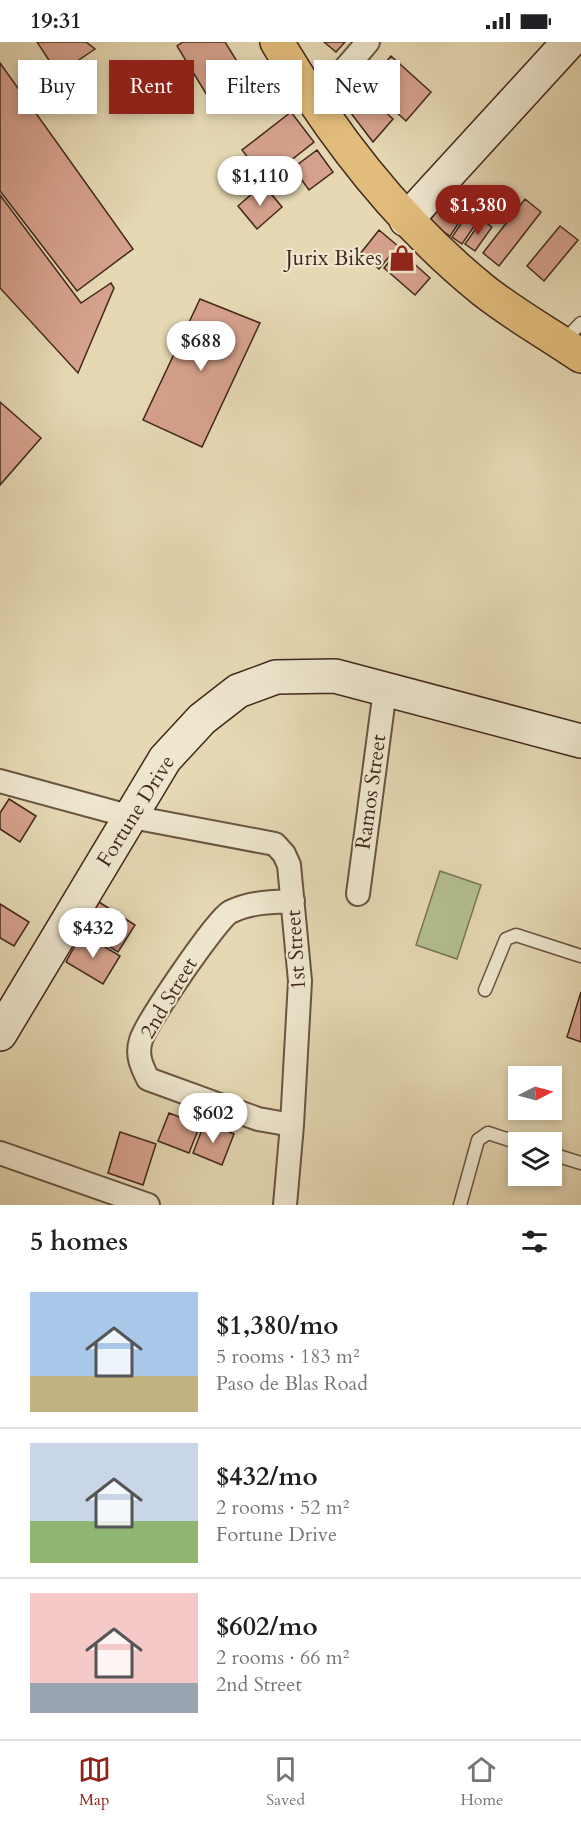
<!DOCTYPE html>
<meta charset="utf-8">
<style>
:root{--surface:#fff;--page:#f2f2f2;--text:#202124;--muted:#757577;--line:#e0e0e0;--accent:#8f2418}
body{margin:0;font-family:Cardo,serif;background:var(--page);color:var(--text);height:100vh;display:flex;flex-direction:column;font-size:22px;white-space:nowrap}
*{box-sizing:border-box;margin:0}
p{font-size:20px;color:var(--muted)}
.icon{flex:none;width:33px;height:33px;fill:none;stroke:currentColor;stroke-width:2;stroke-linecap:round;stroke-linejoin:round}
.map{position:relative;height:1163px;overflow:hidden}
.panel{display:flex;flex-direction:column;background:var(--surface);flex:1}
.panel>*{flex:none}
.guide{position:absolute;left:18px;top:18px;width:546px;height:54px;display:flex;gap:12px}
.needle{width:39px;rotate:84deg}
.fabs{position:absolute;left:508px;top:1024px;display:grid;gap:12px}
.fabs a{display:grid;place-items:center;width:54px;height:54px;border-radius:0px;background:var(--surface);box-shadow:0 3px 9px #0003;font-size:30px}
.price{position:absolute;translate:-50% -51px;padding:0 14px;border-radius:21px;background:#fff;color:#222;font-size:20px;line-height:39px;filter:drop-shadow(0 2px 3px #0008)}
.price::after{content:'';position:absolute;left:50%;top:36px;width:18px;height:14px;margin-left:-9px;background:inherit;clip-path:polygon(0 0,100% 0,50% 100%)}
.price.on{background:var(--accent);color:#fff}
ul{padding:0;list-style:none}
li{display:flex;align-items:center;gap:18px;height:150px;padding:0 30px}
li+li{border-top:2px solid var(--line)}
li span{display:grid;place-items:center;flex:none;width:168px;height:120px;border-radius:0px;color:#555}
li>.icon{margin-inline-start:auto}
span .icon{width:72px;height:72px;fill:#fffc;stroke-width:1}
li b{font-size:26px}
h2{display:flex;justify-content:space-between;align-items:center;height:72px;padding:0 30px;font-size:26px}
.chip{padding:0 21px;border-radius:0px;background:var(--surface);box-shadow:0 3px 9px #0003;font-size:21px;line-height:54px}
.chip.on{background:var(--accent);color:#fff}
.status{display:flex;justify-content:space-between;align-items:center;height:42px;padding:0 30px;background:var(--surface);direction:ltr}
.status svg{height:16px;fill:currentColor}
.menu{display:flex;justify-content:space-around;align-items:center;height:84px;border-top:2px solid var(--line);background:var(--surface);font-size:16px;color:var(--muted)}
.menu a{display:grid;justify-items:center;gap:3px}
.menu .on{color:var(--accent)}
.map>svg:first-child{display:block}
.green{fill:#b3bf8e;stroke:#7a7456;stroke-width:1.5}
.building{fill:#d6a18c;stroke:#41281d;stroke-width:1.5}
.lines{fill:none;stroke-linecap:round;stroke-linejoin:round}
.lane-casing{stroke:#6a5442;stroke-width:15}
.street-casing{stroke:#6a5442;stroke-width:26}
.secondary-casing{stroke:#41281d;stroke-width:36}
.primary-casing{stroke:#41281d;stroke-width:36}
.lane{stroke:#eee6ce;stroke-width:12}
.street{stroke:#eee6ce;stroke-width:22}
.secondary{stroke:#eee6ce;stroke-width:33}
.primary{stroke:#e2bc7a;stroke-width:33}
.labels{text-anchor:middle;dominant-baseline:central;stroke-width:4.5;stroke-linejoin:round;paint-order:stroke}
.poi-label{font-size:21px;fill:#41281d;stroke:#eee6ce;text-anchor:end}
.street-label{font-size:21px;fill:#41281d;stroke:#eee6ce}
</style>
<div class="status"><b>19:31</b><svg viewBox="0 0 49 12"><path d="M0 12V9h3v3zM5 12V6h3v6zM10 12V3h3v9zM15 12V0h3v12zM26 1h20v11H26zM47 4h2v5h-2z"/></svg></div>
<div class="map">
<svg width="581" height="1163" viewBox="0 0 581 1163">
<rect width="100%" height="100%" fill="#e5d8b3"/>
<filter id="stains"><feTurbulence type="fractalNoise" baseFrequency=".00333" numOctaves="4"/><feColorMatrix values="0 0 0 0 .2 0 0 0 0 .09 0 0 0 0 .02 0 0 0 .5 -.17"/></filter>
<radialGradient id="worn" r=".72"><stop offset=".6" stop-color="#630" stop-opacity="0"/><stop offset="1" stop-color="#630" stop-opacity=".3"/></radialGradient>
<!-- green -->
<path class="green" d="M440,829L481,843L457,917L416,903Z"/>
<!-- building -->
<path class="building" d="M37,0H86L95,7L58,32Z
M183,0H225L253,45L216,68L177,4Z
M324,0H345L336,10Z
M391,14L431,50L406,79L366,43Z
M0,21L133,207L77,249L0,149Z
M355,42L393,77L373,100L341,58Z
M291,70L314,100L266,138L242,108Z
M317,108L333,130L309,148L293,126Z
M263,142L282,165L257,187L238,164Z
M449,150L470,164L450,194L429,180Z
M0,153L81,261L111,241L114,246L78,331L0,246Z
M525,157L541,170L499,224L483,211Z
M465,176L475,183L462,202L452,195Z
M482,178L492,185L475,209L465,202Z
M560,184L578,198L544,239L527,224Z
M379,188L398,204L379,227L360,212Z
M399,208L430,236L415,253L384,226Z
M200,257L260,281L202,405L143,378Z
M0,360L41,396L0,443Z
M9,757L36,774L20,800L0,787V771Z
M99,860L135,883L118,910L82,887Z
M0,862L29,880L14,904L0,896Z
M82,891L120,914L103,942L66,920Z
M581,950V1000L567,995Z
M169,1071L200,1083L189,1111L158,1099Z
M205,1080L234,1092L222,1123L193,1111Z
M120,1090L156,1102L143,1143L108,1131Z"/>
<g class="lines">
<defs>
<path id="lane" d="M563,300L581,281
M485,948L506,897L516,893L581,914
M552,1112L581,1121
M460,1163L478,1098L488,1091L519,1101"/>
<path id="street" d="M316,60L368,0
M0,739L132,775L275,802L284,812L289,823L300,939L292,1083L285,1163
M358,852L385,648
M292,1083L258,1077L148,1037C142,1025 136,1013 141,998C146,981 216,878 230,870C250,860 271,860 293,859
M0,1111L148,1163"/>
<path id="secondary" d="M406,178L569,0
M0,992L165,717L202,677L238,649L276,635L335,634L581,699"/>
<path id="primary" d="M277,0C331,92 399,180 483,248C513,272 549,292 581,314"/>
</defs>
<!-- lane casing -->
<use href="#lane" class="lane-casing"/>
<!-- street casing -->
<use href="#street" class="street-casing"/>
<!-- secondary casing -->
<use href="#secondary" class="secondary-casing"/>
<!-- primary casing -->
<use href="#primary" class="primary-casing"/>
<!-- lane -->
<use href="#lane" class="lane"/>
<!-- street -->
<use href="#street" class="street"/>
<!-- secondary -->
<use href="#secondary" class="secondary"/>
<!-- primary -->
<use href="#primary" class="primary"/>
</g>
<!-- icons -->
<defs>
<symbol id="shop-bare" viewBox="-9 -9 18 18"><path d="M-5-2.5h2.3a2.7 3.5 0 0 1 5.4 0H5L5.5 6h-11ZM-1.5-2.5h3a1.5 2.3 0 0 0-3 0Z" fill="#8f2418" stroke="#eee6ce" stroke-width="2.5" paint-order="stroke"/></symbol>
</defs>
<g fill-rule="evenodd">
<use href="#shop-bare" x="383" y="197" width="38" height="38"/>
</g>
<g class="labels">
<!-- poi labels -->
<g class="poi-label">
<text x="382" y="216">Jurix Bikes</text>
</g>
<!-- street labels -->
<g class="street-label">
<text transform="translate(371 750) rotate(-82)">Ramos Street</text>
<text transform="translate(136 769) rotate(-58)">Fortune Drive</text>
<text transform="translate(296 908) rotate(-94)">1st Street</text>
<text transform="translate(169 956) rotate(-59)">2nd Street</text>
</g>
</g>
<rect width="100%" height="100%" filter="url(#stains)"/>
<rect width="100%" height="100%" fill="url(#worn)"/>
</svg>
<div class="fabs">
<a><svg class="needle" viewBox="-14 -14 28 28"><path d="M0-13l5 13h-10z" fill="#e53935"/><path d="M0 13l5-13h-10z" fill="#757577"/></svg></a>
<a><svg class="icon" aria-label="layers" viewBox="0 0 24 24"><path d="M12 4l9 5-9 5-9-5zM3 14l9 5 9-5"/></svg></a>
</div>
<b class="price" style="left:260px;top:165px">$1,110</b>
<b class="price on" style="left:478px;top:194px">$1,380</b>
<b class="price" style="left:201px;top:330px">$688</b>
<b class="price" style="left:93px;top:917px">$432</b>
<b class="price" style="left:213px;top:1102px">$602</b>
<div class="guide">
<a class="chip">Buy</a>
<a class="chip on">Rent</a>
<a class="chip">Filters</a>
<a class="chip">New</a>
</div>
</div>
<section class="panel">
<h2>5 homes<svg class="icon" aria-label="filters" viewBox="0 0 24 24"><path d="M4 7h16M4 17h16"/><circle cx="9" cy="7" r="2"/><circle cx="15" cy="17" r="2"/></svg></h2>
<ul>
<li><span style="background:linear-gradient(#a9c7e8 70%,#c2b280 0)"><svg class="icon" aria-label="home" viewBox="0 0 24 24"><path d="M3 11l9-7 9 7M6 9v11h12V9"/></svg></span><div><b>$1,380/mo</b><p>5 rooms · 183 m²</p><p>Paso de Blas Road</p></div></li>
<li><span style="background:linear-gradient(#c9d6e8 65%,#8fb573 0)"><svg class="icon" aria-label="home" viewBox="0 0 24 24"><path d="M3 11l9-7 9 7M6 9v11h12V9"/></svg></span><div><b>$432/mo</b><p>2 rooms · 52 m²</p><p>Fortune Drive</p></div></li>
<li><span style="background:linear-gradient(#f6c9c9 75%,#9aa5b1 0)"><svg class="icon" aria-label="home" viewBox="0 0 24 24"><path d="M3 11l9-7 9 7M6 9v11h12V9"/></svg></span><div><b>$602/mo</b><p>2 rooms · 66 m²</p><p>2nd Street</p></div></li>
</ul>
</section>
<nav class="menu">
<a class="on"><svg class="icon" aria-label="map" viewBox="0 0 24 24"><path d="M3 6l6-2 6 2 6-2v14l-6 2-6-2-6 2zM9 4v14M15 6v14"/></svg>Map</a>
<a><svg class="icon" aria-label="saved" viewBox="0 0 24 24"><path d="M7 4h10v16l-5-4-5 4z"/></svg>Saved</a>
<a><svg class="icon" aria-label="home" viewBox="0 0 24 24"><path d="M3 11l9-7 9 7M6 9v11h12V9"/></svg>Home</a>
</nav>
